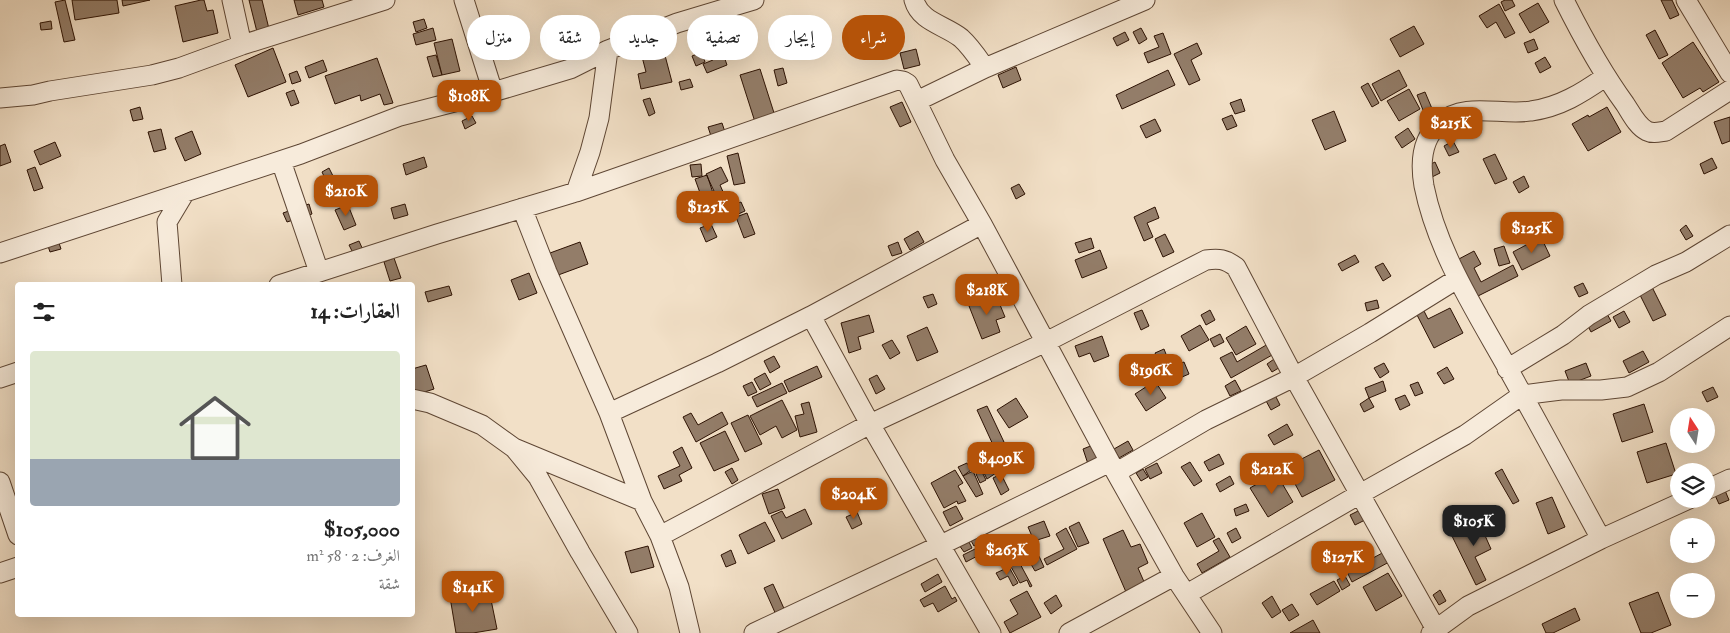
<!DOCTYPE html>
<html lang="ar">
<meta charset="utf-8">
<style>
:root{--surface:#fff;--page:#f6f6f6;--text:#222;--muted:#767676;--line:#e0e0e0;--accent:#b45309}
body{margin:0;font-family:"IM FELL Double Pica",Amiri,serif;background:var(--page);color:var(--text);direction:rtl;height:100vh;display:flex;flex-direction:column;font-size:19px;white-space:nowrap}
*{box-sizing:border-box;margin:0}
p{font-size:16px;color:var(--muted)}
.icon{flex:none;width:28px;height:28px;fill:none;stroke:currentColor;stroke-width:2;stroke-linecap:round;stroke-linejoin:round}
.map{position:relative;flex:1;overflow:hidden;direction:ltr}
.sheet{position:absolute;left:15px;top:282px;width:400px;height:335px;display:flex;flex-direction:column;background:var(--surface);border-radius:5px;box-shadow:0 5px 20px #0002;direction:rtl}
.sheet>*{flex:none}
.top-card{position:absolute;left:430px;top:15px;width:475px;height:45px;direction:rtl;display:flex;gap:10px}
.needle{width:32px;rotate:348deg}
.controls{position:absolute;left:1670px;top:408px;display:grid;gap:10px}
.controls a{display:grid;place-items:center;width:45px;height:45px;border-radius:50%;background:var(--surface);box-shadow:0 5px 20px #0002;font-size:25px}
.price{position:absolute;translate:-50% -42px;padding:0 11px;border-radius:10px;background:var(--accent);color:#fff;font-size:16px;line-height:32px;filter:drop-shadow(0 1px 2px #0008)}
.price::after{content:'';position:absolute;left:50%;top:30px;width:15px;height:11px;margin-left:-8px;background:inherit;clip-path:polygon(0 0,100% 0,50% 100%)}
.price.current{background:#222;color:#fff}
ul{padding:0;list-style:none}
li{display:grid;align-content:center;gap:10px;height:265px;padding:0 15px}
li+li{border-top:1px solid var(--line)}
li span{display:grid;place-items:center;height:155px;border-radius:5px;color:#555}
li>.icon{margin-inline-start:auto}
span .icon{width:90px;height:90px;fill:#fffc;stroke-width:1}
li b{font-size:21px}
h2{display:flex;justify-content:space-between;align-items:center;height:60px;padding:0 15px;font-size:21px}
.chip{padding:0 18px;border-radius:22px;background:var(--surface);box-shadow:0 5px 20px #0002;font-size:18px;line-height:45px}
.chip.current{background:var(--accent);color:#fff}
.map>svg:first-child{display:block}
.building{fill:#937d69;stroke:#2d1203}
.lines{fill:none;stroke-linecap:round;stroke-linejoin:round}
.street-casing{stroke:#5e4634;stroke-width:21}
.street{stroke:#f7ebdb;stroke-width:19}
</style>
<div class="map">
<svg width="1730" height="633" viewBox="0 0 1730 633">
<rect width="100%" height="100%" fill="#f2e0c7"/>
<filter id="stains"><feTurbulence type="fractalNoise" baseFrequency=".004" numOctaves="4"/><feColorMatrix values="0 0 0 0 .2 0 0 0 0 .09 0 0 0 0 .02 0 0 0 .5 -.17"/></filter>
<radialGradient id="worn" r=".72"><stop offset=".6" stop-color="#630" stop-opacity="0"/><stop offset="1" stop-color="#630" stop-opacity=".3"/></radialGradient>
<!-- building -->
<path class="building" d="M65,0L75,40L64,42L55,2Z
M72,0H117L119,13L75,20Z
M122,0H150L123,6Z
M201,0H204L207,11L213,10L218,33L183,42L175,6Z
M249,0H262L269,29L257,32Z
M294,0H322L324,7L298,15Z
M1505,0H1512L1515,6L1505,11L1501,2Z
M1661,0H1672L1679,15L1670,19Z
M1538,3L1549,22L1530,33L1519,14Z
M1499,4L1515,33L1505,38L1496,22L1487,28L1479,16Z
M424,19L427,28L416,32L413,22Z
M51,21L52,29L41,30L40,23Z
M1414,26L1424,44L1400,57L1390,39Z
M872,27L877,46L866,49L861,30Z
M433,28L436,40L416,45L413,34Z
M507,28L510,40L499,43L496,32Z
M1141,28L1147,39L1139,44L1133,32Z
M1655,30L1668,55L1659,59L1646,35Z
M1125,32L1129,40L1117,46L1113,38Z
M1163,33L1171,54L1148,63L1144,53L1159,47L1154,36Z
M452,39L460,71L442,75L434,43Z
M1534,39L1538,49L1528,53L1524,43Z
M818,40L822,52L808,57L803,45Z
M719,42L727,65L707,73L703,64L713,60L708,46Z
M1693,42L1719,82L1703,92L1700,88L1683,98L1662,63Z
M1197,43L1202,54L1191,60L1200,80L1189,85L1174,54Z
M662,44L672,82L641,89L638,74L646,72L640,49Z
M273,48L286,82L248,97L235,65Z
M916,49L920,65L904,69L900,53Z
M702,52L705,62L696,66L692,56Z
M436,55L442,75L433,77L427,57Z
M1545,57L1551,67L1540,73L1535,63Z
M377,58L393,103L384,105L380,94L361,101L360,95L335,104L325,76Z
M323,60L327,71L309,78L305,67Z
M1016,67L1021,80L1003,88L998,75Z
M783,68L787,83L778,86L774,70Z
M760,69L775,116L755,122L740,75Z
M1168,70L1175,85L1122,109L1116,95Z
M1399,70L1407,86L1381,101L1372,84Z
M297,71L301,81L292,84L289,74Z
M690,79L693,87L681,90L679,82Z
M1368,83L1379,103L1372,107L1361,87Z
M1409,89L1420,109L1399,121L1387,101Z
M294,90L299,103L291,106L286,93Z
M1425,92L1433,111L1425,115L1417,95Z
M650,98L655,113L649,116L643,100Z
M1241,99L1245,111L1235,114L1230,103Z
M902,102L911,122L900,127L890,107Z
M140,107L143,119L133,121L130,110Z
M1607,107L1621,132L1588,151L1572,124L1588,115L1589,117Z
M1334,111L1346,141L1325,150L1312,120Z
M1232,115L1237,126L1227,130L1222,119Z
M472,116L476,123L465,129L462,121Z
M1730,117V141L1722,144L1714,122Z
M1155,119L1161,131L1146,138L1140,126Z
M722,123L727,138L713,142L708,127Z
M1408,128L1415,139L1402,148L1395,137Z
M161,129L166,149L154,152L148,132Z
M192,131L201,154L185,161L175,138Z
M1453,141L1459,152L1449,156L1444,146Z
M55,142L61,156L40,165L34,151Z
M5,144L11,162L0,166V146Z
M738,153L745,183L734,185L727,156Z
M1495,154L1507,179L1495,184L1483,159Z
M424,157L427,167L406,175L403,164Z
M1712,158L1717,168L1704,174L1700,164Z
M1435,162L1440,173L1430,178L1425,167Z
M701,164L702,176L692,177L690,165Z
M35,167L43,188L34,191L27,170Z
M721,167L728,181L720,185L728,203L721,206L706,174Z
M329,168L337,184L329,187L322,172Z
M707,175L719,211L708,215L695,179Z
M1524,176L1529,187L1519,193L1513,182Z
M1019,184L1025,194L1016,199L1011,188Z
M741,202L745,211L734,216L730,206Z
M309,204L312,214L287,222L283,213Z
M405,204L408,215L394,219L391,208Z
M348,205L356,225L344,230L335,210Z
M1155,207L1159,218L1147,223L1153,237L1144,241L1134,217Z
M747,213L755,234L744,238L736,217Z
M711,224L717,237L706,242L700,228Z
M1686,225L1693,236L1686,240L1680,230Z
M918,231L924,242L910,250L904,239Z
M1165,234L1174,252L1163,257L1155,239Z
M1541,237L1550,256L1522,270L1513,252Z
M1091,238L1094,248L1079,253L1075,243Z
M58,240L61,249L50,252L47,243Z
M359,241L363,250L354,255L349,245Z
M580,242L588,264L542,281L534,262L551,256L550,253Z
M898,242L902,253L892,256L888,246Z
M1504,246L1510,263L1499,266L1494,249Z
M1100,250L1107,268L1082,278L1075,260Z
M1474,251L1481,264L1474,268L1481,282L1513,265L1518,276L1476,297L1457,260Z
M1355,255L1359,262L1342,271L1338,264Z
M394,258L401,278L390,281L384,262Z
M1383,263L1391,276L1383,281L1375,267Z
M529,273L537,293L519,300L511,280Z
M1583,283L1588,293L1579,297L1574,287Z
M449,286L452,295L428,302L425,292Z
M1652,287L1666,315L1653,321L1639,293Z
M933,294L937,304L928,308L923,297Z
M996,295L1005,317L996,320L1000,332L982,339L969,306Z
M1377,300L1379,308L1367,311L1365,303Z
M1450,308L1463,333L1434,348L1416,313L1423,309L1428,319Z
M1142,310L1149,326L1141,330L1134,313Z
M1210,310L1215,320L1206,325L1201,315Z
M1624,311L1630,322L1619,328L1613,317Z
M1606,312L1611,321L1591,332L1586,322Z
M869,315L874,332L858,337L861,349L849,353L841,323Z
M1200,325L1209,340L1189,351L1181,336Z
M1246,326L1256,344L1236,355L1226,338Z
M927,327L938,352L917,361L907,336Z
M1220,334L1224,342L1214,347L1210,339Z
M1102,336L1109,356L1094,362L1090,353L1079,357L1075,346Z
M892,340L900,353L890,359L882,345Z
M1268,344L1274,354L1231,378L1220,358L1232,352L1237,362Z
M1164,349L1171,367L1184,362L1189,374L1168,383L1155,353Z
M1643,351L1649,362L1629,373L1623,361Z
M774,356L780,367L770,373L764,361Z
M1277,357L1282,366L1272,372L1267,364Z
M1384,363L1389,372L1380,378L1374,368Z
M1586,363L1591,376L1570,384L1565,371Z
M426,365L434,389L412,396V369Z
M817,366L822,377L789,392L784,381Z
M1447,367L1454,379L1444,384L1437,373Z
M765,373L771,384L760,390L754,379Z
M877,375L885,389L876,394L869,379Z
M1235,380L1241,391L1230,396L1225,386Z
M1155,381L1166,398L1146,411L1135,394Z
M1383,381L1386,391L1369,398L1365,388Z
M752,382L757,392L748,396L743,386Z
M1418,382L1423,393L1415,396L1410,385Z
M782,383L787,393L757,407L752,397Z
M1713,387L1718,397L1707,402L1702,392Z
M1275,395L1280,405L1271,410L1265,399Z
M1405,395L1410,405L1400,410L1395,399Z
M1016,398L1028,417L1009,428L997,410Z
M1369,398L1374,407L1364,412L1360,404Z
M782,400L797,430L782,438L776,426L760,435L750,416Z
M809,402L817,432L800,437L795,416L804,414L801,404Z
M1644,404L1653,432L1622,442L1613,414Z
M987,406L1004,442L994,447L977,410Z
M722,412L728,424L696,442L683,417L691,413L698,425Z
M748,415L762,444L745,452L731,423Z
M1287,424L1293,435L1274,445L1268,435Z
M725,431L739,460L714,471L700,443Z
M1128,441L1133,450L1119,458L1114,449Z
M1666,443L1676,474L1647,483L1637,452Z
M1093,445L1099,460L1088,464L1083,449Z
M682,447L692,468L679,475L682,481L664,489L658,476L680,466L673,452Z
M1319,450L1335,480L1302,497L1286,467Z
M987,451L993,463L986,467L980,455Z
M1219,454L1224,464L1209,471L1204,462Z
M976,456L980,463L972,467L968,460Z
M1190,462L1202,481L1194,486L1181,467Z
M967,463L971,470L963,476L958,467Z
M1157,463L1162,473L1150,479L1145,469Z
M992,466L996,473L987,479L983,471Z
M732,468L738,480L732,484L725,472Z
M1143,469L1148,477L1141,481L1136,473Z
M1502,469L1519,501L1513,504L1495,473Z
M955,470L963,483L958,486L966,501L958,504L957,501L944,508L931,483Z
M973,471L983,494L976,497L963,476Z
M982,472L986,480L980,483L976,474Z
M1276,473L1293,502L1268,517L1250,488Z
M1001,474L1009,490L1001,495L993,478Z
M1230,476L1234,484L1220,492L1216,484Z
M1724,488L1729,500L1719,504L1714,493Z
M778,489L785,508L769,514L762,494Z
M1552,497L1565,527L1548,534L1536,503Z
M1246,504L1249,511L1236,516L1234,509Z
M956,506L963,519L950,526L943,512Z
M805,509L812,524L782,539L771,516L782,511L786,518Z
M1360,510L1365,520L1355,525L1350,515Z
M857,512L862,524L852,529L846,517Z
M1202,513L1215,537L1197,547L1184,523Z
M1494,516L1498,524L1483,531L1491,549L1475,557L1486,580L1476,585L1452,536Z
M1044,521L1050,536L1034,541L1028,527Z
M765,522L775,541L748,554L739,535Z
M1079,522L1089,543L1078,547L1069,527Z
M1066,528L1077,549L1047,565L1044,559L1064,549L1056,534Z
M1236,528L1241,538L1232,543L1227,533Z
M1123,530L1131,547L1140,544L1148,563L1138,568L1145,584L1126,592L1103,539Z
M977,536L980,542L988,538L993,548L986,551L982,542L974,546L970,539Z
M1219,538L1230,557L1202,573L1197,564L1219,551L1213,541Z
M968,540L972,548L964,552L959,545Z
M648,546L654,567L631,573L625,552Z
M981,546L985,552L966,562L963,555Z
M731,550L736,563L726,567L721,555Z
M1386,551L1391,561L1352,582L1347,572Z
M1039,556L1044,567L1035,571L1029,561Z
M1018,560L1032,586L1030,587L1027,580L1020,583L1010,565Z
M1009,567L1018,583L1013,586L1008,576L1000,580L996,573Z
M1388,573L1402,596L1376,611L1363,587Z
M938,574L942,582L925,592L921,584Z
M1345,576L1350,585L1342,590L1337,580Z
M1334,581L1340,591L1317,605L1310,594Z
M773,584L786,613L777,617L764,588Z
M945,586L952,599L955,597L957,601L938,612L933,603L924,607L920,600Z
M489,590L497,629L473,633H456L450,597Z
M1440,590L1446,601L1439,605L1433,595Z
M1027,591L1041,617L1010,633L1004,622L1018,614L1010,600Z
M1658,592L1671,625L1651,633H1641L1629,603Z
M1056,595L1062,606L1051,614L1044,603Z
M1272,596L1281,612L1272,618L1262,603Z
M1292,604L1299,615L1289,621L1282,610Z
M1575,608L1580,620L1553,633H1546L1542,624Z
M1313,620L1320,633H1290Z"/>
<g class="lines">
<defs>
<path id="street" d="M232,0L242,45
M464,0L493,92
M914,0C920,22 945,25 961,38C971,47 978,58 985,68
M1564,0C1582,36 1601,71 1625,104C1631,113 1637,126 1647,131C1653,134 1659,132 1666,131L1730,90
M1686,0L1730,73
M0,98L33,95L50,91L152,75L179,68L242,45L385,0
M917,101L985,68L1145,0
M281,161L319,272
M576,192L590,152L599,118L608,50
M522,208L547,272L609,413L642,501L660,536L679,587L690,633
M0,253L301,154L400,116L493,92L570,69L608,50L677,23L754,0
M172,285L167,222L185,192
M279,285L437,234L576,192L897,80L903,81L908,84L945,160L982,224L1110,462L1174,576L1212,633
M811,316L870,424L991,633
M1507,369L1563,335L1589,315L1656,275L1686,262L1730,235
M0,378L18,372
M412,399L430,403L482,425L514,448L642,501
M609,413L717,363L811,316L982,224
M515,449L538,477L580,552L628,633
M1117,472L1206,420L1294,377L1370,333L1457,279
M0,482L18,535
M1706,490L1730,479
M660,536L870,424L1046,342L1206,260C1219,258 1225,259 1236,267L1294,377L1438,633
M1601,539C1570,482 1539,424 1507,367C1475,310 1437,251 1424,186C1420,163 1421,139 1440,123C1465,101 1501,116 1531,111C1560,107 1582,93 1605,77
M0,573L18,567
M1187,594L1360,494L1465,435L1522,395L1561,390H1601L1627,387L1659,372L1730,326
M754,633L941,545L1110,462
M1069,633L1174,576
M1431,633L1468,606L1601,539L1689,499"/>
</defs>
<!-- street casing -->
<use href="#street" class="street-casing"/>
<!-- street -->
<use href="#street" class="street"/>
</g>
<rect width="100%" height="100%" filter="url(#stains)"/>
<rect width="100%" height="100%" fill="url(#worn)"/>
</svg>
<div class="controls">
<a><svg class="needle" viewBox="-14 -14 28 28"><path d="M0-13l5 13h-10z" fill="#e53935"/><path d="M0 13l5-13h-10z" fill="#767676"/></svg></a>
<a><svg class="icon" aria-label="layers" viewBox="0 0 24 24"><path d="M12 4l9 5-9 5-9-5zM3 14l9 5 9-5"/></svg></a>
<a>+</a>
<a>−</a>
</div>
<b class="price" style="left:469px;top:122px">$108K</b>
<b class="price" style="left:1451px;top:149px">$215K</b>
<b class="price" style="left:346px;top:217px">$210K</b>
<b class="price" style="left:708px;top:233px">$125K</b>
<b class="price" style="left:1532px;top:254px">$125K</b>
<b class="price" style="left:987px;top:316px">$218K</b>
<b class="price" style="left:1151px;top:396px">$196K</b>
<b class="price" style="left:1001px;top:484px">$409K</b>
<b class="price" style="left:1272px;top:495px">$212K</b>
<b class="price" style="left:854px;top:520px">$204K</b>
<b class="price current" style="left:1474px;top:547px">$105K</b>
<b class="price" style="left:1007px;top:576px">$263K</b>
<b class="price" style="left:1343px;top:583px">$127K</b>
<b class="price" style="left:473px;top:613px">$141K</b>
<div class="top-card">
<a class="chip current">شراء</a>
<a class="chip">إيجار</a>
<a class="chip">تصفية</a>
<a class="chip">جديد</a>
<a class="chip">شقة</a>
<a class="chip">منزل</a>
</div>
<section class="sheet">
<h2>العقارات: 14<svg class="icon" aria-label="filters" viewBox="0 0 24 24"><path d="M4 7h16M4 17h16"/><circle cx="9" cy="7" r="2"/><circle cx="15" cy="17" r="2"/></svg></h2>
<ul>
<li><span style="background:linear-gradient(#dfe7d0 70%,#9aa5b1 0)"><svg class="icon" aria-label="home" viewBox="0 0 24 24"><path d="M3 11l9-7 9 7M6 9v11h12V9"/></svg></span><div><b>$105,000</b><p>الغرف: 2 · 58 m²</p><p>شقة</p></div></li>
</ul>
</section>
</div>
